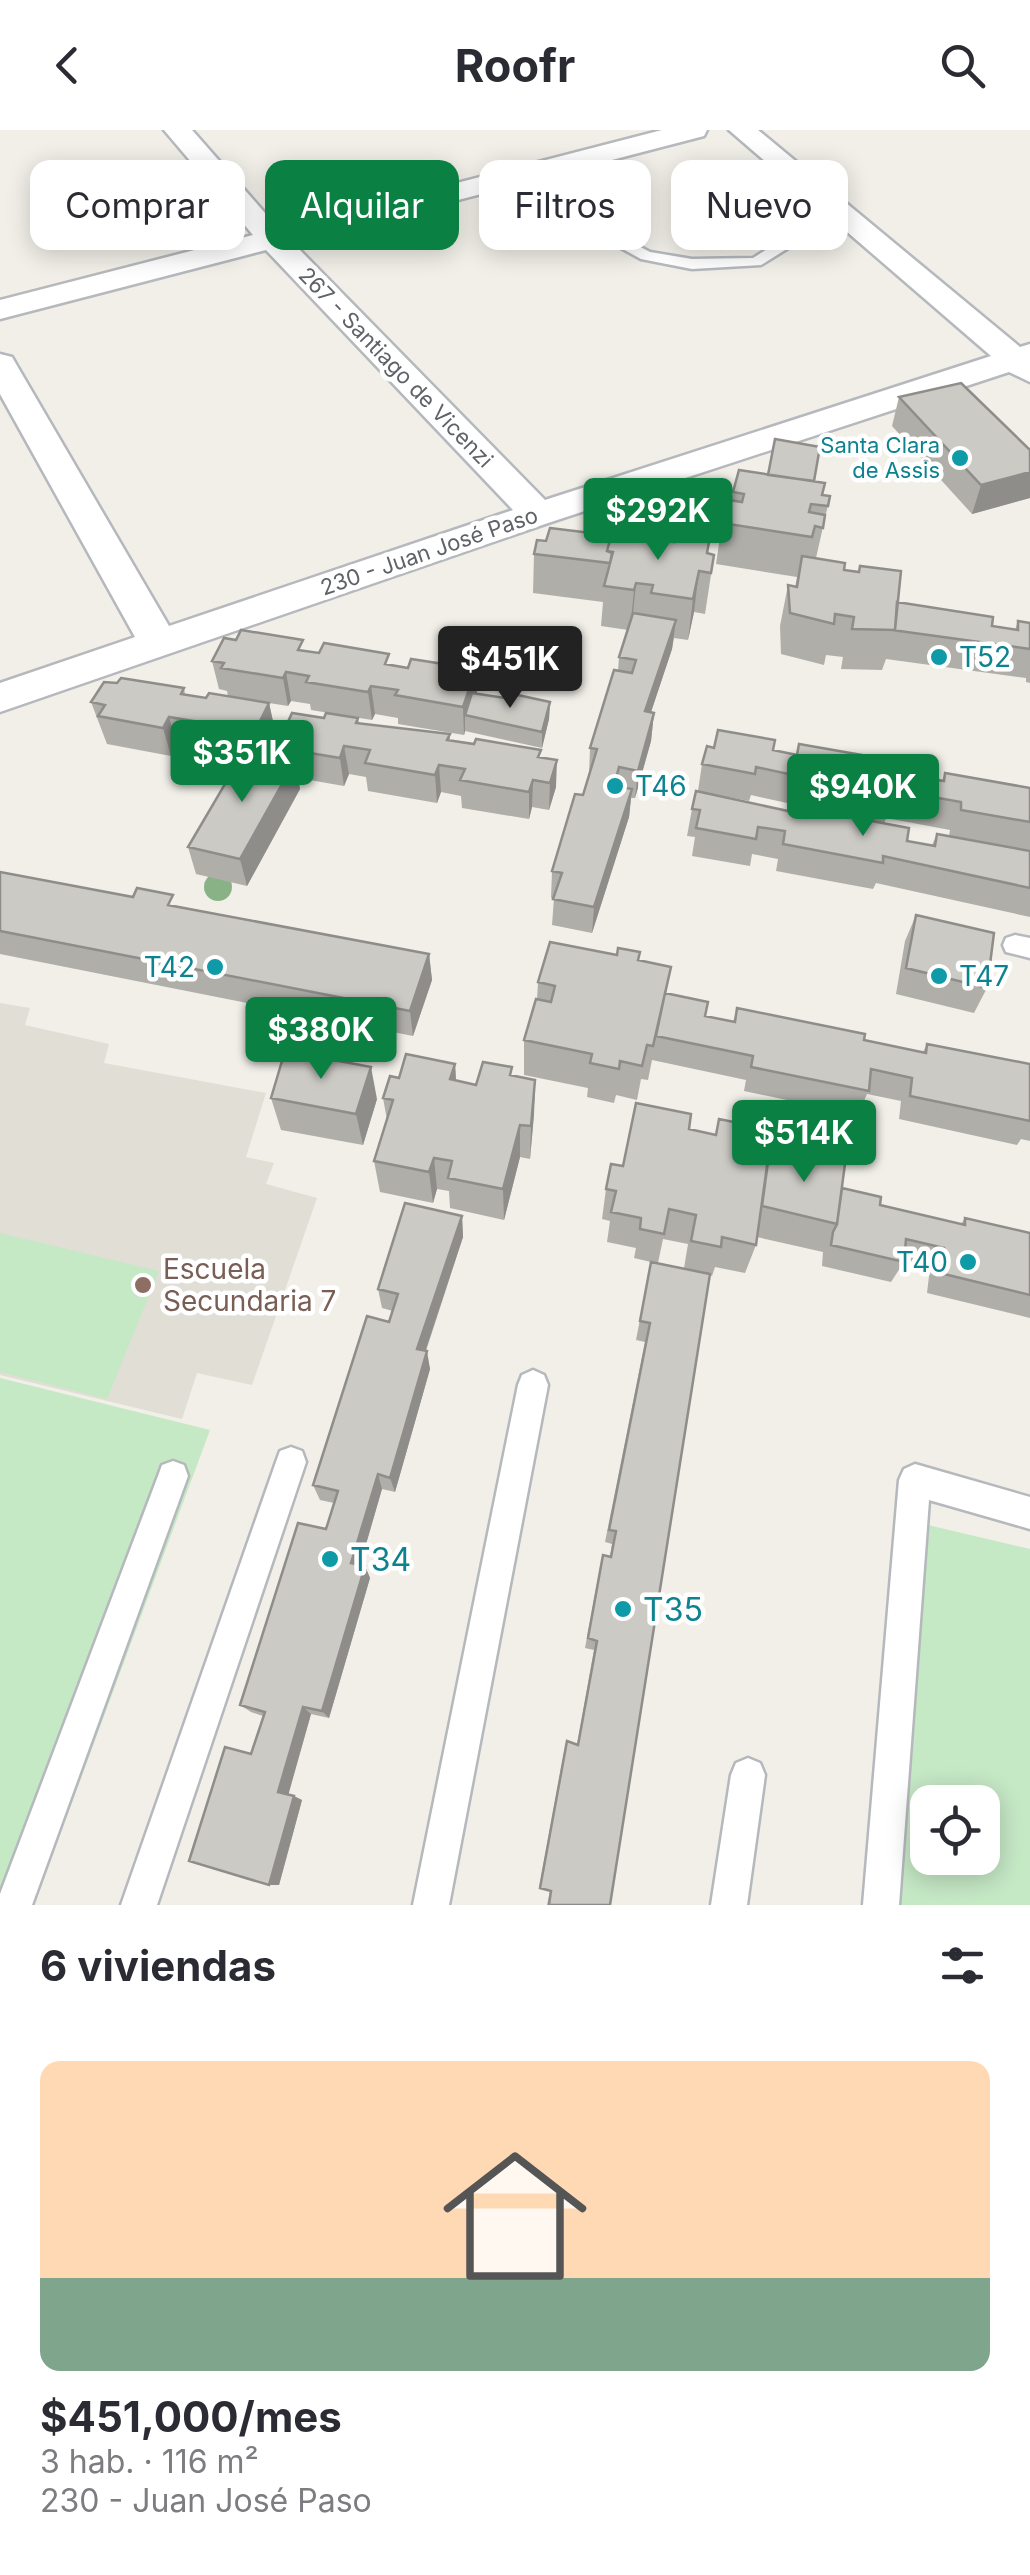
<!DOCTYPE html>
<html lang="es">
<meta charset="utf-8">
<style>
:root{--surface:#fff;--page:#f2f2f3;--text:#2b2b33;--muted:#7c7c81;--line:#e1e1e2;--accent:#0b8043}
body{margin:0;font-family:Inter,sans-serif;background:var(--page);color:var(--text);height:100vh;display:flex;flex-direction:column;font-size:38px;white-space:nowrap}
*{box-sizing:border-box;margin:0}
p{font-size:32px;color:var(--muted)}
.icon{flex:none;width:55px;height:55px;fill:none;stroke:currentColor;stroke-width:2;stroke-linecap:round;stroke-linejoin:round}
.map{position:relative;height:1775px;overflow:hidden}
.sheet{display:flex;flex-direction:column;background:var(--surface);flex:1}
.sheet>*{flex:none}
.banner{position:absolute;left:30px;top:30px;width:970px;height:90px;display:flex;gap:20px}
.buttons{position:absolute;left:910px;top:1655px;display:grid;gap:20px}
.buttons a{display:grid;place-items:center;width:90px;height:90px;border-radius:20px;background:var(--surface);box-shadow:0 5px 25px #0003;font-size:50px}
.price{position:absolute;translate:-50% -85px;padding:0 22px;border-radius:10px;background:var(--accent);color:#fff;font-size:32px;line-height:65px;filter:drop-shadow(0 2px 5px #0008)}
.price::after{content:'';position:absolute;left:50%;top:60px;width:30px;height:22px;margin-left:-15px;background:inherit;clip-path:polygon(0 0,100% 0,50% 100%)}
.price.active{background:#222;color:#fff}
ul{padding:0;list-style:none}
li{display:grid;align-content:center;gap:20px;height:530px;padding:0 40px}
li+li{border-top:2px solid var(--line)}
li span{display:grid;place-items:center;height:310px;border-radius:20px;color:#555}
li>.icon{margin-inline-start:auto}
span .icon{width:180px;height:180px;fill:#fffc;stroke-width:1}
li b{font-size:42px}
h2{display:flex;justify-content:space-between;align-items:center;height:120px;padding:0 40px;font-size:42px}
.chip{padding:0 35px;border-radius:20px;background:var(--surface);box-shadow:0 5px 25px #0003;font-size:35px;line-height:90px}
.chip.active{background:var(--accent);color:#fff}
header{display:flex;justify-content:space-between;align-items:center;height:130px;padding:0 40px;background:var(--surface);font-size:45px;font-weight:700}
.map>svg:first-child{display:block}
.education{fill:#e1ded6}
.green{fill:#c5e8c5;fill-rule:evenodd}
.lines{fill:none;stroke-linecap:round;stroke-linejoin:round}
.lane-casing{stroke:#b5b8bc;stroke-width:5}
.street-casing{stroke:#b5b8bc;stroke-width:5}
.lane{fill:#fff;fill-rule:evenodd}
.street{fill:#fff;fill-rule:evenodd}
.tree{fill:#89b387}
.wall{fill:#afaea9;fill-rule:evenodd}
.shaded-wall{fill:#8f8d8a}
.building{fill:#cccac5;stroke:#8f8d8a;stroke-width:2.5}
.culture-dot{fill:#0f9aa8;stroke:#fff;stroke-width:4}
.education-dot{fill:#8d6e63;stroke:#fff;stroke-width:4}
.labels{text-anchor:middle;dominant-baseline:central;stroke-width:9;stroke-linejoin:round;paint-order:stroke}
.far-street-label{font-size:22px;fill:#5f6368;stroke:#fff}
.far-culture-label{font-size:22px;fill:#0d838f;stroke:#fff;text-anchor:end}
.culture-label{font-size:28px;fill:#0d838f;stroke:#fff;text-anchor:start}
.education-label{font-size:28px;fill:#785e54;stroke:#fff;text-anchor:start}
.near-culture-label{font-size:32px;fill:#0d838f;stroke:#fff;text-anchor:start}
</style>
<header><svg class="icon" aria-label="back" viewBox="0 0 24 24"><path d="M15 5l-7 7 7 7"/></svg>Roofr<svg class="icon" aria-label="search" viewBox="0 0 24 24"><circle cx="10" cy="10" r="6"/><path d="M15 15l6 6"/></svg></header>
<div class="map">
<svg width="1030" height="1775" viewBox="0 0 1030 1775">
<rect width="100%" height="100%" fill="#f1efe8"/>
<!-- education -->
<path class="education" d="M0,873L30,878L25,895L109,914L104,933L266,963L246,1027L274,1033L266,1054L317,1068L252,1255L197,1243L182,1289L0,1245Z"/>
<!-- green -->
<path class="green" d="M0,1103L159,1141L107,1269L0,1242Z
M0,1248L210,1300L34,1775H0Z
M915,1392L1030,1419V1775H895ZM928,1672H982V1728H928Z"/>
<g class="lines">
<defs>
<path id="lane" d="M584,88L650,122L692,129L753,128L788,106L854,92L861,96L798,112L761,135L692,139L641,129L579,95L577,92Z
M1015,805L1030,808V828L1006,822L1003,815L1006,808Z
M533,1240L544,1245L548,1255L449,1775H413L518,1255L522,1245Z
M291,1317L302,1321L306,1332L157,1775H121L276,1332L280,1321Z
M173,1331L184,1335L188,1346L32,1775H0V1764L158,1346L162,1335Z
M915,1334L1030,1367V1399L929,1370L899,1775H863L899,1350L904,1339Z
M748,1628L760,1633L765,1645L747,1775H711L731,1645L736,1633Z"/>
<path id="street" d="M164,0H192L279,99L662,0H707L704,6L293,113L545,370L991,226L729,0H758L1020,217L1030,214V252L1009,242L551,392L0,582V553L135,507L0,264V224L12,227L16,234L169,496L513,380L266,120L0,189V170L253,105Z"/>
</defs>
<!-- lane casing -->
<use href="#lane" class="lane-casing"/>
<!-- street casing -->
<use href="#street" class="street-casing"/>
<!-- lane -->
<use href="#lane" class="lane"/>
<!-- street -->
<use href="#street" class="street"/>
</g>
<!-- trees -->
<circle class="tree" cx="218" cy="757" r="14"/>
<!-- wall -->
<path class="wall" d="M899,267L1030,320V368L972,384L892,296Z
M814,352L822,365L830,366L816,428L844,440L897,472L992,496L1015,500L1018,491L1030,493V553L1026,552V548L886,529L882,540L841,539L843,527L826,525L824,535L781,524L780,496L788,455L795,457L797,447L716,434L722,393L731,371L733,362Z
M660,410L714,425L705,484L694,482L688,510L674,508L672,519L651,582L654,583L651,611L635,668H631L629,687L592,803L552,795L554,768H551L552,741L583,665L589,646L590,618L618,541L619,527L628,500L601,496L603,472L533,463L534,424L546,411Z
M305,521L408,538L476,539L477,563L512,569L550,572L549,589L542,618L465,601L464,605L398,594V588L375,584L372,590L311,580L310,574L291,571L288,576L269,573L273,591L287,594L324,588H358L359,593L450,604V610L541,627L556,657L549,680L532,677L529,689L462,678L461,666L441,662L437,673L368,661L366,647L349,644L344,656L298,648L300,659L247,756L196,744L188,717L235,637L194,630L191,617L177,615L171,626L107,614L91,572L184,558L185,564L206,568L228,566L227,561L219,559L212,531Z
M714,618L773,620L942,651L945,643L1030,658V787L876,753L873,759L776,741L778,729L752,724L750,736L692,726L695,707L687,706L692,679L698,661L702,634ZM712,664L749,671L751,665L873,692L810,686ZM886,688L950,700L949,706L937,704L932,715L907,711L884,694Z
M0,742L429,824L432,850L413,906L0,824Z
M916,785L987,858L974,883L896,864L905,811Z
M639,830L671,837L666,864L705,886L733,892L737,878L864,910L923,922L927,914L1030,934V1011L1021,1009L1017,1015L899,989L901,971L867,964L858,985L744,961L746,950L652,930L648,950L641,949L637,970L616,965L614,973L587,967L588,958L524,945V910L537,870L538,852Z
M455,934L456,950L476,955L512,946L535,950L534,984L530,1029L520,1027L504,1090L450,1078L449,1061L437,1059L433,1073L380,1062L374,1031L387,990L383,968L399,948Z
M271,968L377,969L363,1015L281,1000Z
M719,989L842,1058L880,1075L961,1094L965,1088L1030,1103V1188L927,1163L930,1138L904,1132L891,1152L822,1136L823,1122L757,1107L756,1115L745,1143L715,1137L712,1146L710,1145L610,1775H547L550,1761L539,1758L565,1617L567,1611L577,1615L594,1520L585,1518L600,1437L603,1425L610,1427L612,1414L605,1412L645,1212L636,1210L651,1132L634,1128L636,1118L607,1112L610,1091L602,1089L606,1059L623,1036L689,999L715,1005ZM663,1109L688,1114L684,1138L658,1133Z
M462,1086L463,1107L426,1221L430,1239L395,1362L382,1359L360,1435L365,1436L370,1448L329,1588L311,1584L288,1664L302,1670L279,1755L251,1624L263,1586L251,1582L240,1575L326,1399L334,1373L320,1370L313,1355L389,1192L393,1181L382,1178L378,1159Z"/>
<!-- shaded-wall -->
<path class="shaded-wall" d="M1030,342V368L972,384L981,355Z
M699,441L694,482L688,510L693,469Z
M636,453L632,494L630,501L634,460Z
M676,490L672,519L642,609L645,581Z
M476,539L477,568L465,585V601L464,605L463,577Z
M286,542L291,571L288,576L283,548Z
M371,556L375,584L372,590L368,562Z
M550,572L549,589L542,618V602Z
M269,573L275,601L267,617L261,589Z
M654,583L651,611L635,668L638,641Z
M169,587L177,615L171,626L163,598Z
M344,616L349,644L344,656L340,628Z
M557,630L556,657L549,680L550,653Z
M295,631L300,659L247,756L240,729Z
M439,635L441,662L437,673L435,645Z
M533,650L532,677L529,689V662Z
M632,659L629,687L592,803L594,777Z
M429,824L432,850L413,906L410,881Z
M455,934L457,967L450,949Z
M371,937L377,969L363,1015L356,984Z
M535,950L534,984L530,1029L531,996Z
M520,995V1027L504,1090L503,1059Z
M434,1028L437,1059L433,1073L429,1042Z
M462,1086L463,1107L420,1237L417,1219Z
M427,1221L430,1239L395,1362L390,1348Z
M378,1344L382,1359L357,1445L351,1433Z
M365,1436L370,1448L329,1588L322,1581Z
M303,1577L311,1584L288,1666L278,1662Z
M294,1666L302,1670L279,1755H269Z"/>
<!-- building -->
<path class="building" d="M961,253L1030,320V342L981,355L899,267Z
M775,309L820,317L814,351L768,345Z
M739,340L825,353L822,365L830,366L828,376L811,374L809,382L825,385L823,398L815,396L812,407L722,393L729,370L742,372L744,364L733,362Z
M550,398L616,406L614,410H610L607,421L612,423L610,433L534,424L537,410L546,411Z
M617,400L661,405L660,410L674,412L675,404L709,412L707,423L714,425L711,443L699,441L693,469L651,463L653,455L636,453L634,460L604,456L613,422L607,421L610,410L615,411Z
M802,426L845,433L844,440L859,442L860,436L901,441L895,500L852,499L854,487L835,484L834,494L790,483L788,455L797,457Z
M897,472L993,487L992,496L1018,500V491L1030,493V519L892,500H895Z
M633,483L676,490L645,581L654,583L638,641L619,637L614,656L632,659L594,777L553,769L562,743L552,741L575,664L583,665L597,619L590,618L614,540L632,543L636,530L619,527Z
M241,500L303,510L298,520L319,523L324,513L389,524L385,534L408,538L411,529L476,539L463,577L395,565L398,560L371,556L368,562L306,552L309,546L286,542L283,548L221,538L224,533L212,531L224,508L236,510Z
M121,548L184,558L181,564L206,568L209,563L269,573L261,589L287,594L292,583L324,588L326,583L358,588L356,593L450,604L447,610L474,614L476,609L541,620L538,627L557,630L550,653L533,650L529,662L460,650L465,639L439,635L435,645L365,633L370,620L344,616L340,628L186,602L193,591L169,587L163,598L98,586L105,575L91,572L104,552L117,553Z
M472,563L512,569L513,564L550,572L542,602L465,585Z
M718,600L775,610L773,620L797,625L799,614L919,635L918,647L944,651L945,643L1030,658V692L961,680V672L894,660V667L756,637L755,644L702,634L707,616L714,618Z
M245,620L295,631L240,729L188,717Z
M696,661L811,686L812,680L909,698L907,711L935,716L937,704L1030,721V758L883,726V733L783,714L785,701L758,697L756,709L696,698L700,680L692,679Z
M0,742L133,767L137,758L173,765L168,775L429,824L410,881L0,801Z
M916,785L994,803L987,858L906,838Z
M550,812L617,825L618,818L640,822L638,830L671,837L653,916L647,915L642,936L620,931L619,939L590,933L592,924L524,910L536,869L551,872L555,856L538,852Z
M665,863L708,872L705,886L735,892L737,878L865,904L864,910L926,923L927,914L1030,934V991L910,966L912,948L871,939L869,961L751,937L753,926L656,906Z
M285,921L371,937L356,984L271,968Z
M406,924L455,934L450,949L476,955L483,932L512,937L510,945L535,950L531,996L520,995L503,1059L448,1048L452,1031L434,1028L429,1042L374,1031L393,970L383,968L390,946L399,948Z
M636,973L691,984L689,999L716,1005L719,989L772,1000L756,1115L722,1107L721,1117L691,1111L696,1085L669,1079L664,1104L640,1099L641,1088L611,1082L616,1061L606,1059L611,1034L623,1036Z
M770,1017L845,1034L837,1094L762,1076Z
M842,1058L881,1067L880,1075L965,1095V1088L1030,1103V1165L940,1143L944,1118L906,1109L904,1132L831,1115L833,1102L837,1094Z
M405,1073L462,1086L417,1219L427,1221L390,1348L378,1344L351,1433L365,1436L322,1581L303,1577L278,1662L294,1666L269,1755L189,1731L225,1617L251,1624L265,1582L240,1575L298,1393L326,1399L338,1361L313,1355L367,1186L389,1192L398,1164L378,1159Z
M651,1132L710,1144L610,1775H549L551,1761L540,1758L567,1611L578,1615L597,1511L588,1508L603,1425L611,1427L616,1401L609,1400L650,1193L640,1191Z"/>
<!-- markers -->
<g class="culture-dot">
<circle cx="960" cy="328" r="10"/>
<circle cx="939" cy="527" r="10"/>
<circle cx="615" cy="656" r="10"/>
<circle cx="215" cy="837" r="10"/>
<circle cx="939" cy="846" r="10"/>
<circle cx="968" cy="1132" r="10"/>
<circle cx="330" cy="1429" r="10"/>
<circle cx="623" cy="1479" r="10"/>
</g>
<circle class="education-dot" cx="143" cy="1155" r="10"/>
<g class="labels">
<!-- far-street labels -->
<g class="far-street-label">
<text transform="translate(396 237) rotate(46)">267 - Santiago de Vicenzi</text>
<text transform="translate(429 421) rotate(-19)">230 - Juan José Paso</text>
</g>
<!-- far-culture labels -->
<g class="far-culture-label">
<text x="940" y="315">Santa Clara<tspan x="940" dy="25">de Assis</tspan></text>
</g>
<!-- culture labels -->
<g class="culture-label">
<text x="959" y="527">T52</text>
<text x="635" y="656">T46</text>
<text x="195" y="837" text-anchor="end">T42</text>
<text x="959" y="846">T47</text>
<text x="948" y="1132" text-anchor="end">T40</text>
</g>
<!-- education labels -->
<g class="education-label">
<text x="163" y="1139">Escuela<tspan x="163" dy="32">Secundaria 7</tspan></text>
</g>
<!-- near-culture labels -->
<g class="near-culture-label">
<text x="350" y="1429">T34</text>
<text x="643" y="1479">T35</text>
</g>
</g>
</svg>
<div class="buttons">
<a><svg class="icon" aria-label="locate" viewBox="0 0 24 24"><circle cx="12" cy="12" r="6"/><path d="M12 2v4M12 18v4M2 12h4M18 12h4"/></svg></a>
</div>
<b class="price" style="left:658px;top:433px">$292K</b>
<b class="price active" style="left:510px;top:581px">$451K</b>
<b class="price" style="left:242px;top:675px">$351K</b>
<b class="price" style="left:863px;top:709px">$940K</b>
<b class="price" style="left:321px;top:952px">$380K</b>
<b class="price" style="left:804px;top:1055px">$514K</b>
<div class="banner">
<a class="chip">Comprar</a>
<a class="chip active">Alquilar</a>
<a class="chip">Filtros</a>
<a class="chip">Nuevo</a>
</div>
</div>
<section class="sheet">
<h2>6 viviendas<svg class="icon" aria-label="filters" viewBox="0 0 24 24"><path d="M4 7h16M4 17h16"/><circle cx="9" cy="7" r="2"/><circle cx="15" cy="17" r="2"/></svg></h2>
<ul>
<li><span style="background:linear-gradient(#ffd9b3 70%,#7fa58c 0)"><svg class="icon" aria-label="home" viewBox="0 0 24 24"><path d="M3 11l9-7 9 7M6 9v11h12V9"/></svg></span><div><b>$451,000/mes</b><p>3 hab. · 116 m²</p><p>230 - Juan José Paso</p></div></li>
</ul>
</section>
